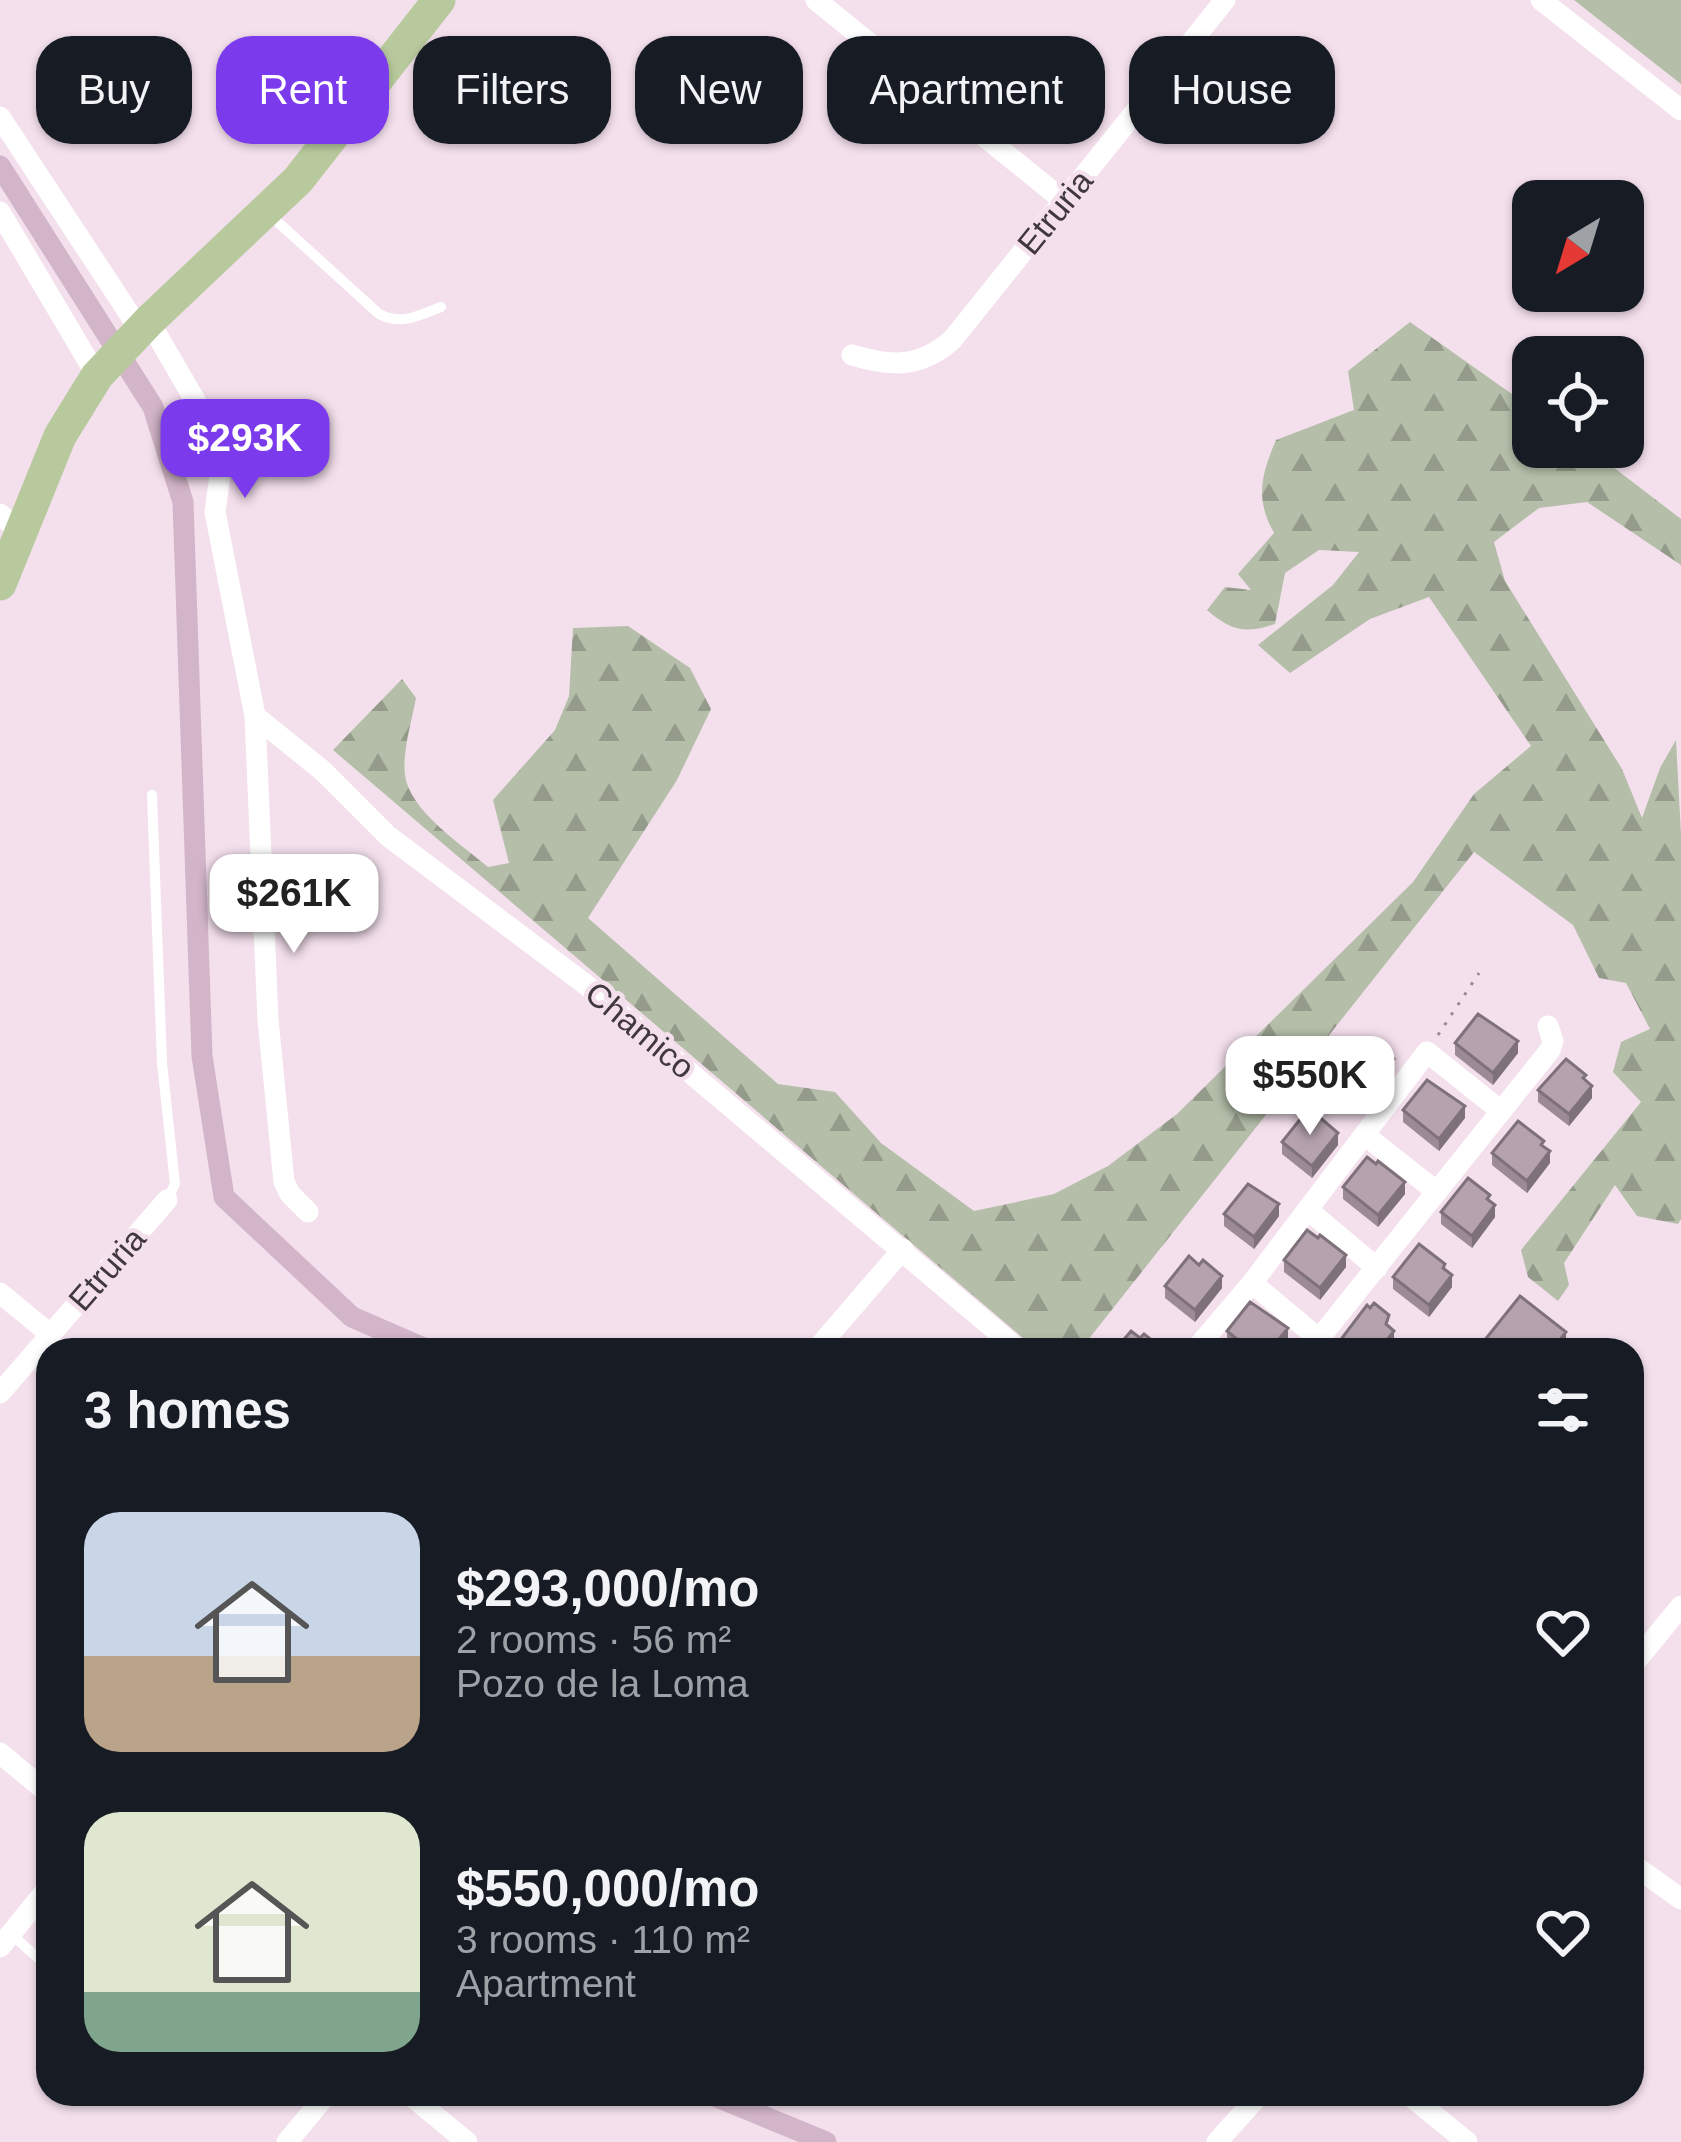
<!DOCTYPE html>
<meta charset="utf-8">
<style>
:root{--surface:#171b24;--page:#20242c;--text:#f1f3f6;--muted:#9ea1a6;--accent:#7c3aed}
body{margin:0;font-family:Arial,sans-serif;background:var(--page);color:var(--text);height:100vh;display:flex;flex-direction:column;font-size:45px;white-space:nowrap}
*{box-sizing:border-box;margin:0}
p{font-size:39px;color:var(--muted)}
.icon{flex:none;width:66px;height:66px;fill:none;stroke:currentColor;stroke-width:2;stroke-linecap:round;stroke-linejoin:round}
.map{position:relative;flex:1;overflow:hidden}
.drawer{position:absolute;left:36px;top:1338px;width:1608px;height:768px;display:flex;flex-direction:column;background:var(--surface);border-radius:36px;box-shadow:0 3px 9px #0004}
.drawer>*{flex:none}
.banner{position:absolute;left:36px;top:36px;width:1611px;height:108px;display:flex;gap:24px}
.needle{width:78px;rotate:218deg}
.controls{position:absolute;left:1512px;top:180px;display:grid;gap:24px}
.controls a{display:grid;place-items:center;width:132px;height:132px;border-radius:24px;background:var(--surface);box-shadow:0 3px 9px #0004;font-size:60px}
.price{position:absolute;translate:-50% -102px;padding:0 27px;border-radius:24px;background:#fff;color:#222;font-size:39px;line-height:78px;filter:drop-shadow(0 3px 6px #0008)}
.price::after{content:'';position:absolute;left:50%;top:72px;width:36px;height:27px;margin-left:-18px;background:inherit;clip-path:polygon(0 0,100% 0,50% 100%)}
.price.active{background:var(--accent);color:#fff}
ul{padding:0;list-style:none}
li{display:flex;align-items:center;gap:36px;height:300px;padding:0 48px}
li span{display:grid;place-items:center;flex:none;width:336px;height:240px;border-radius:36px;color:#555}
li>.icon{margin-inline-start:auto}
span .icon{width:144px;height:144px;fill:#fffc;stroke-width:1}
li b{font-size:51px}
h2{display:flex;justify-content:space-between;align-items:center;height:144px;padding:0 48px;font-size:51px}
.pill{padding:0 42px;border-radius:36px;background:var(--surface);box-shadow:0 3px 9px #0004;font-size:42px;line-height:108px}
.pill.active{background:var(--accent);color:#fff}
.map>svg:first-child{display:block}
.green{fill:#b4bea9}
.forest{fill:url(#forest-firs)}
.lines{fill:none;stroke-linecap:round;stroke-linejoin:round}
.canal{stroke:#d2b5c8;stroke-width:21}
.path{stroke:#978992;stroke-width:3;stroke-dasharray:3 9;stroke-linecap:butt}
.lane{stroke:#fff;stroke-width:10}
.street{stroke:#fff;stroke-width:21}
.primary{stroke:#b8ca9d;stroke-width:33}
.wall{fill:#9c8b96}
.shaded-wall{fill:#7f717a}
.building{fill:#b5a2ae;stroke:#7f717a;stroke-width:3}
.labels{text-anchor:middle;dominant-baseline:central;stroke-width:9;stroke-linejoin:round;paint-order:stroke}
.street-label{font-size:33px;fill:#40383d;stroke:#f4e0ed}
</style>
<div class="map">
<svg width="1681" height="2142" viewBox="0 0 1681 2142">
<defs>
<pattern id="forest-firs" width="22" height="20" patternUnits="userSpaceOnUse" patternTransform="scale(3)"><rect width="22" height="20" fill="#b4bea9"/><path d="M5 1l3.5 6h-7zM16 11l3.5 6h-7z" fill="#949b8b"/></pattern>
</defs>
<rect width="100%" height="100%" fill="#f4e0ed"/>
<!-- green -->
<path class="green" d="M1574,0H1681V84Z"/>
<!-- forest -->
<path class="forest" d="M1410,322L1533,409V447H1587L1681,519V565L1587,502L1539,508L1494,542L1505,581L1622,769L1642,818L1660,768L1676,740L1681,834V1219L1678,1224L1637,1216L1615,1185L1564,1263L1569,1285L1558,1301L1528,1277L1521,1250L1641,1102L1613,1072L1621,1042L1650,1029L1626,983L1599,978L1573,925L1474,852L1080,1350H1037L333,750L402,679L416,698C412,720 402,752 405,775C409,810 462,845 488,867L509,863L493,800L555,730L569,696L573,628L628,626L690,668L711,709L677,780L588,918L778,1084L835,1092L881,1143L974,1211L1054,1194L1108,1166L1177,1114L1413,882L1474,794L1531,746L1429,597L1370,619L1290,673L1258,645L1333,585L1359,552L1319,550L1285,573L1275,624C1245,634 1231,631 1207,610L1225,587L1251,590L1238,574L1274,533C1255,499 1261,475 1276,440L1354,410L1348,371Z"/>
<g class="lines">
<!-- canal -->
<path class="canal" d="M0,166L153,407L183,502L202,1056L224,1197L352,1317L428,1350
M710,2094L826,2142"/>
<!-- path -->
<path class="path" d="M1438,1035L1479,973"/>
<!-- lane -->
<path class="lane" d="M270,215L379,314C402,326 419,315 441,307
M152,795L162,1063L175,1184L167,1200
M11,1934L48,1967"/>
<!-- street -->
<path class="street" d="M816,0L1064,201
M1541,0L1681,110
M0,117L140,330
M0,212L97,376
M149,321L207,421L222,461L215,512L255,716L268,1020L284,1182L290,1194L308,1212
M852,355C891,367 920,368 952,340L1225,0
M0,514L20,532
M255,716L323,771L388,836L585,984L1019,1350
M1366,1136L1437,1192
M1308,1210L1377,1268
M1252,1283L1319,1339
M0,1293L50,1334
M816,1350L903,1249
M1195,1350L1252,1283L1427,1052L1501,1111
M1310,1350L1550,1050L1553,1041L1548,1026
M0,1393L167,1200
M1632,1666L1681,1606
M0,1753L48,1793
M1632,1864L1681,1899
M0,1947L48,1888
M409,2094L467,2142
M1408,2094L1467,2142
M287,2142L327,2094
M1217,2142L1260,2094"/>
<!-- primary -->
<path class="primary" d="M0,584L60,436L97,376L149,321L298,180L439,0"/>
</g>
<!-- wall -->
<path class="wall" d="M1455,1043L1518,1053L1493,1085L1455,1055Z
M1340,1069L1394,1071L1369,1103L1340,1081Z
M1586,1081L1592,1098L1569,1126L1538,1102V1090Z
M1403,1110L1465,1118L1439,1151L1403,1122Z
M1282,1142L1338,1145L1312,1178L1282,1154Z
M1544,1147L1550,1163L1527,1193L1492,1165V1153Z
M1343,1187L1405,1194L1378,1227L1343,1199Z
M1490,1201L1495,1217L1472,1248L1441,1224V1212Z
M1224,1214L1279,1216L1254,1249L1224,1226Z
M1284,1260L1346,1267L1320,1300L1284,1272Z
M1445,1270L1452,1287L1429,1317L1393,1289V1277Z
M1165,1286L1222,1288L1195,1322L1165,1298Z
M1389,1327L1394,1343L1389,1350H1342V1338Z
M1227,1331L1288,1340L1280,1350H1235L1227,1343Z"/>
<!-- shaded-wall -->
<path class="shaded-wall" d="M1518,1041V1053L1493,1085V1073Z
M1394,1059V1071L1369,1103V1091Z
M1592,1086V1098L1569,1126V1114Z
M1465,1106V1118L1439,1151V1139Z
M1338,1133V1145L1312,1178V1166Z
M1550,1151V1163L1527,1193V1181Z
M1405,1182V1194L1378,1227V1215Z
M1279,1204V1216L1254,1249V1237Z
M1495,1205V1217L1472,1248V1236Z
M1346,1255V1267L1320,1300V1288Z
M1452,1275V1287L1429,1317V1305Z
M1222,1276V1288L1195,1322V1310Z
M1288,1328V1340L1280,1350H1270Z
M1394,1331V1343L1389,1350H1379Z
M1566,1332V1344L1562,1350H1552Z"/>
<!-- building -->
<path class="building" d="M1478,1014L1518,1041L1493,1073L1455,1043Z
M1363,1040L1373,1047L1376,1045L1394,1059L1369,1091L1340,1069Z
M1566,1059L1586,1075L1583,1078L1592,1086L1569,1114L1538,1090Z
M1427,1080L1465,1106L1439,1139L1403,1110Z
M1306,1112L1314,1119L1317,1115L1338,1133L1312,1166L1282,1142Z
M1518,1121L1544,1141L1541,1145L1550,1151L1527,1181L1492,1153Z
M1367,1157L1376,1164L1378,1161L1405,1182L1378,1215L1343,1187Z
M1468,1178L1490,1195L1487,1199L1495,1205L1472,1236L1441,1212Z
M1248,1184L1279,1204L1254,1237L1224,1214Z
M1307,1230L1318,1238L1320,1235L1346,1255L1320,1288L1284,1260Z
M1419,1244L1445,1264L1443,1268L1452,1275L1429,1305L1393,1277Z
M1189,1256L1199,1265L1203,1260L1222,1276L1195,1310L1165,1286Z
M1520,1296L1566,1332L1552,1350H1485L1480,1346Z
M1250,1302L1288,1328L1270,1350H1250L1227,1331Z
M1374,1303L1389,1315L1386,1324L1394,1331L1379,1350H1357L1342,1338L1367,1305L1370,1308Z
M1131,1331L1140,1338L1144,1334L1163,1349L1115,1350Z"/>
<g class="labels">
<!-- street labels -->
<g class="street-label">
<text transform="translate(1055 212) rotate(-51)">Etruria</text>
<text transform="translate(640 1030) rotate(40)">Chamico</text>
<text transform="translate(107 1269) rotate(-49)">Etruria</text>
</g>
</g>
</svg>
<div class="controls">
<a><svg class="needle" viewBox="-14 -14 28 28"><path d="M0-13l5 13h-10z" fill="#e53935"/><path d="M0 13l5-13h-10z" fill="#9ea1a6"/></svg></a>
<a><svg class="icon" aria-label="locate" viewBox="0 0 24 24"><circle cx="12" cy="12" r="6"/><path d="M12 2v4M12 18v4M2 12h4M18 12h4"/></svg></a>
</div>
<b class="price active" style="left:245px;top:501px">$293K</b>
<b class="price" style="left:294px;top:956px">$261K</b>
<b class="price" style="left:1310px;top:1138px">$550K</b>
<div class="banner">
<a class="pill">Buy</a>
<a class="pill active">Rent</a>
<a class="pill">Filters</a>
<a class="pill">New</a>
<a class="pill">Apartment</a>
<a class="pill">House</a>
</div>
<section class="drawer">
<h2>3 homes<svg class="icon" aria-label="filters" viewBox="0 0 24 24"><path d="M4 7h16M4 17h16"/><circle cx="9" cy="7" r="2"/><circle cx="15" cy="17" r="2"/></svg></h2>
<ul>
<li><span style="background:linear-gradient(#c9d6e8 60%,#b9a48a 0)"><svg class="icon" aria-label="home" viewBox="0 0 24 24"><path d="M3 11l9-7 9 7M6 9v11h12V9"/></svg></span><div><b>$293,000/mo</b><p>2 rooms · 56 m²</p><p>Pozo de la Loma</p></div><svg class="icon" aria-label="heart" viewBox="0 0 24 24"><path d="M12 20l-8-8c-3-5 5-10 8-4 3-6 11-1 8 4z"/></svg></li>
<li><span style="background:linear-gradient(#dfe7d0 75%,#7fa58c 0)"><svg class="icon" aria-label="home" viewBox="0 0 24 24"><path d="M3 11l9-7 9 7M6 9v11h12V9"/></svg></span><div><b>$550,000/mo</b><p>3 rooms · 110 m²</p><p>Apartment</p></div><svg class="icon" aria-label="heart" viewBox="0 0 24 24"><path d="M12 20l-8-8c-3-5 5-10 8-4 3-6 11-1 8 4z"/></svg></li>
</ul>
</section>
</div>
